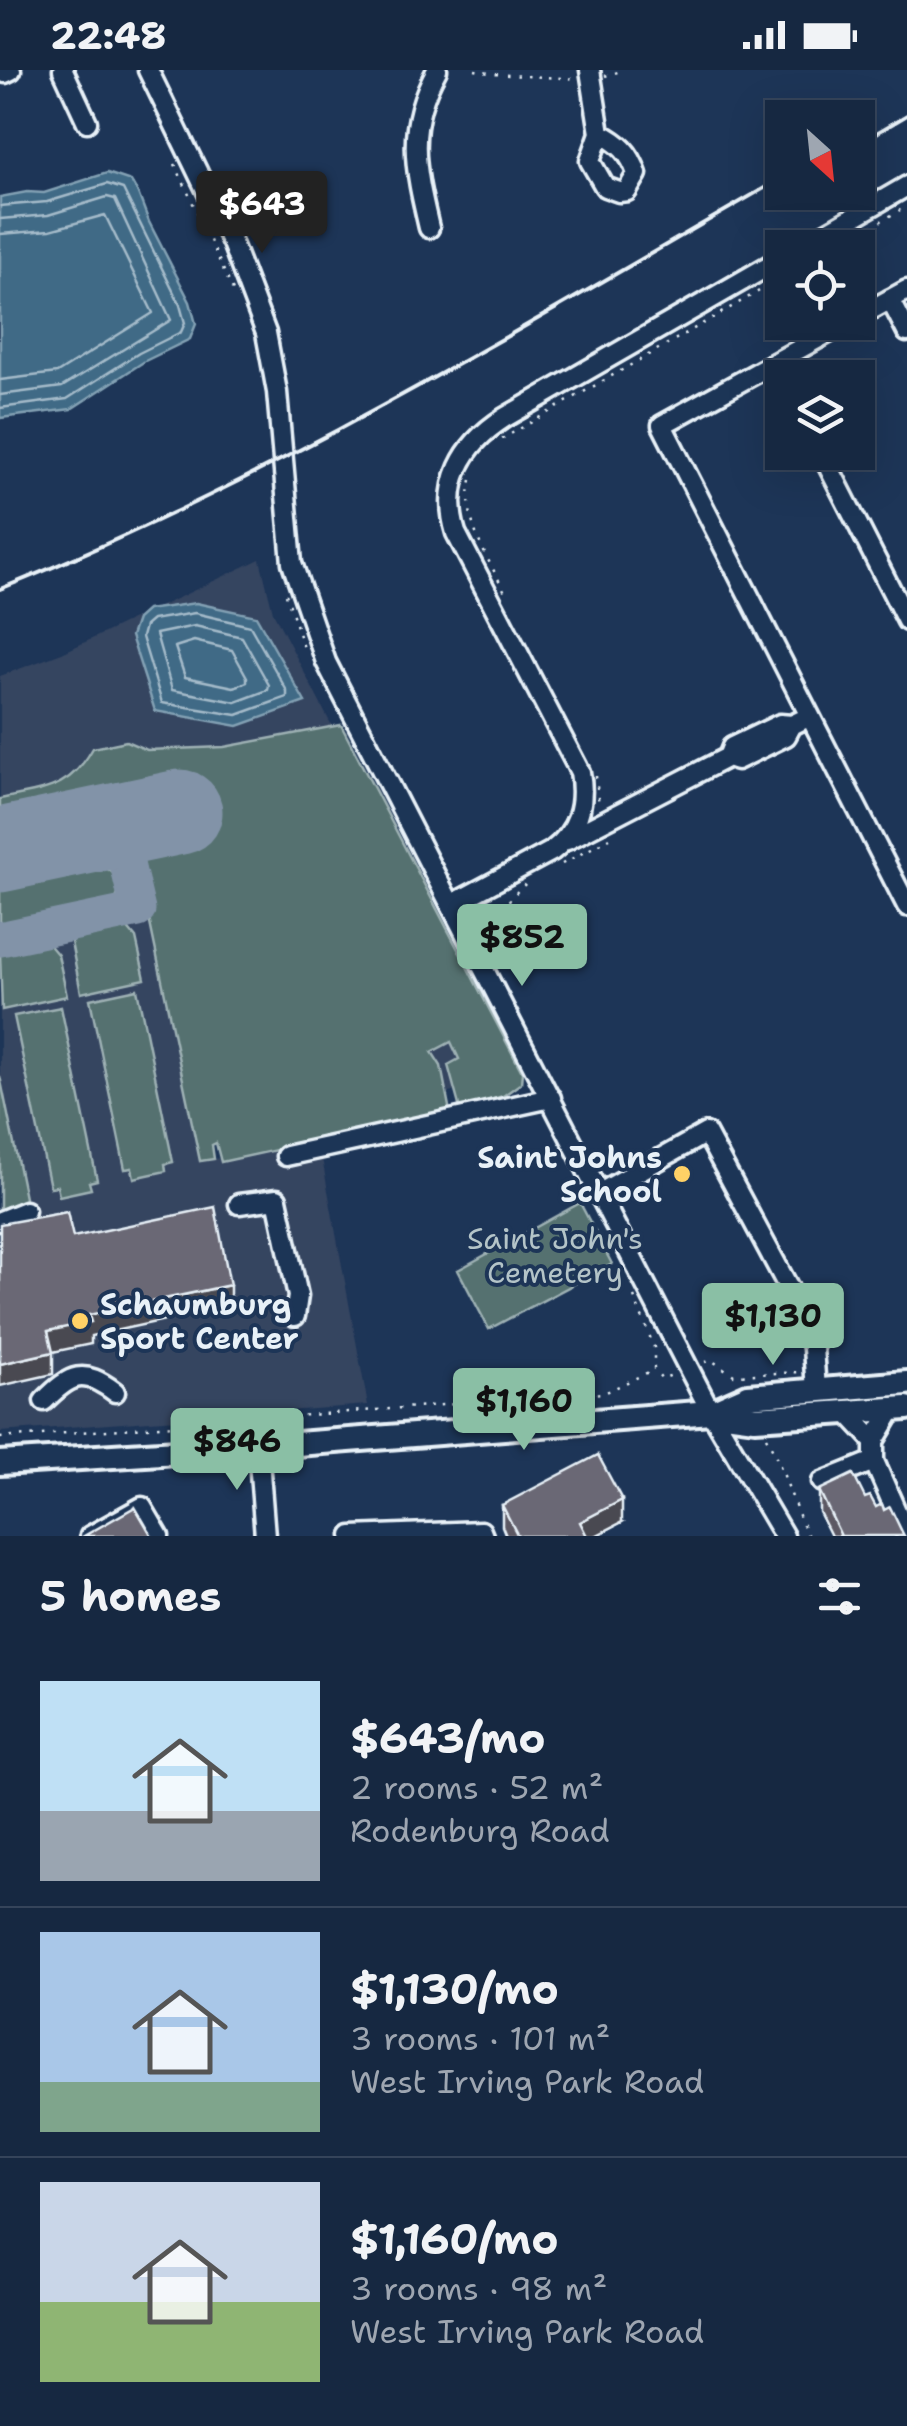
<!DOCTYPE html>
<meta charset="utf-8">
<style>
:root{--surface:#162841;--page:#1f3048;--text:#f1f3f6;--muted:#9ea6b1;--line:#35445a;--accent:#8abfa5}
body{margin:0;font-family:"Shantell Sans",sans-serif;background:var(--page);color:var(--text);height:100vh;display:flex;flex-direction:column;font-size:38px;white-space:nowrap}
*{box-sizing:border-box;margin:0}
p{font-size:32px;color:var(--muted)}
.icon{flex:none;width:55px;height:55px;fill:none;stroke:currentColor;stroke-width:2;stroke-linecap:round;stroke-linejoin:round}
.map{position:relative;height:1466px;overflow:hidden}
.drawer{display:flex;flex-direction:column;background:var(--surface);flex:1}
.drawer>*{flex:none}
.needle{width:65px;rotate:153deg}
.tools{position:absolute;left:765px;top:30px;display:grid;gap:20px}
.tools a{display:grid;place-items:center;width:110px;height:110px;border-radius:0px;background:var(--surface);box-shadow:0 10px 40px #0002,0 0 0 2px var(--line);font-size:50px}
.price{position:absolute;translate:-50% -85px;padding:0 22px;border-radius:10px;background:var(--accent);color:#111;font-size:32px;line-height:65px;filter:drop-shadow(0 2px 5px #0008)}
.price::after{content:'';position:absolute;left:50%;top:60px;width:30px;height:22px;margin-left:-15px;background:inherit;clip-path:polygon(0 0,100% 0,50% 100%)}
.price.current{background:#222;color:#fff}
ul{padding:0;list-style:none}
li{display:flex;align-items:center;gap:30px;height:250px;padding:0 40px}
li+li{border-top:2px solid var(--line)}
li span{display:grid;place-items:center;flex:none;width:280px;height:200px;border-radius:0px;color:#555}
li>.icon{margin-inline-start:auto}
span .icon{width:120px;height:120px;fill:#fffc;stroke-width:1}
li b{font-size:42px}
h2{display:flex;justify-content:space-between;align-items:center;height:120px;padding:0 40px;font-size:42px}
.status{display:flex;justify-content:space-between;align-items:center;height:70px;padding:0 50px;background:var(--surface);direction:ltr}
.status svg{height:28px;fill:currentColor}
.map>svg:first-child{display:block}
.built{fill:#344460}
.green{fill:#54716f;stroke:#9eb1b4;stroke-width:2.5}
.water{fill:#406b86;stroke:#83a1b4;stroke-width:2.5}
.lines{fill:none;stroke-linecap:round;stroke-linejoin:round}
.shore{stroke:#a5bbca;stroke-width:2.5}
.taxiway{stroke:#8293a8;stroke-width:35}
.runway{stroke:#8293a8;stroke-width:85}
.minor-casing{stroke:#e8f1f8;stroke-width:25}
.major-casing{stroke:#e8f1f8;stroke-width:30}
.path{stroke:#e8f1f8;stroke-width:2.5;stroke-dasharray:2.5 8;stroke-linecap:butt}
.minor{stroke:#1d3557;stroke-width:18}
.major{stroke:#1d3557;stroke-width:22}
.rail{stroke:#e8f1f8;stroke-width:4}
.wall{fill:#5b5964;stroke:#e8f1f8;stroke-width:2.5}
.shaded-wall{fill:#4a4951;stroke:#e8f1f8;stroke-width:2.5}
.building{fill:#6a6874;stroke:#e8f1f8;stroke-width:2.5}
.poi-dot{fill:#ffd166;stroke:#1d3557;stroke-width:4}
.labels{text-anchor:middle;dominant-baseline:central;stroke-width:8;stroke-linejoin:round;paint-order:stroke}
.poi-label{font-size:30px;font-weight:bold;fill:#e8f1f8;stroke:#1d3557;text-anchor:end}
.park-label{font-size:30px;fill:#b4c4c8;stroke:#1d3557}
</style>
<div class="status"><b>22:48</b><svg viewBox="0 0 49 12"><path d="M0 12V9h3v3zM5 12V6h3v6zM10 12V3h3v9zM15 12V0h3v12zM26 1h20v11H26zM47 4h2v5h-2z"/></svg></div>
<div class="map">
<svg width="907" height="1466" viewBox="0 0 907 1466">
<rect width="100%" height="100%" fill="#1d3557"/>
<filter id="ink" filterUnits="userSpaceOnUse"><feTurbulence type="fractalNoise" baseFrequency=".01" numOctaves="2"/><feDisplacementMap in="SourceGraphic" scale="20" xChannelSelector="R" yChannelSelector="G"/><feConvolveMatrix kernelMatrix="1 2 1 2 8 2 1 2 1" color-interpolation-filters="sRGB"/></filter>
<g filter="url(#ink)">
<!-- built -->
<path class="built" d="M260,489L273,542L332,656L503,1011L213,1075L214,1089L318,1067L368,1335L0,1362V606L62,583Z"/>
<!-- green -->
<path class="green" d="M341,655L522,1002L521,1013L503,1026L460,1039L448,995L459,989L451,972L432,982L441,996L450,1042L221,1092L216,1073L212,1075L214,1089L200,1091L135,782L192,770L180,713L0,750V729C44,719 69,721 93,678L126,671L147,680L224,677Z
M97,791L117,806L120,820L114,833L0,857V811Z
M125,855L136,868L145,909L81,923L71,872L81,863Z
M47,872L58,885L67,926L2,940L0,882Z
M137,919L173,1092L165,1094L166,1101L134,1108L132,1098L125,1099L90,929Z
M61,937L97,1110L89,1112L91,1119L59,1126L57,1116L50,1117L14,946Z
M0,1006L25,1128L23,1133L0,1142Z
M580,1133L612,1194L489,1259L458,1200Z"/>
<!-- water -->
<path class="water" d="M107,103L131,111L138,123L149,152L190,232L196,254L190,269L145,291L71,339L0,348V127L27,122L44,123Z
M196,533L256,546L305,632L238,656L155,641L131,566L137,549L147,540Z"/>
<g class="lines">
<!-- shore -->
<path class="shore" d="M0,136L47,132L107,114L123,119L180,235L185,253L181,262L139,283L67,329L0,338
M0,149L48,145L107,127L115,129L171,250L62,317L0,325
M0,164L50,160L105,145L153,243L57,303L0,310
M195,543L250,556L287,621V627L237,645L162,633L142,567L145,556L152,550Z
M195,556L242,567L269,615L268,620L236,632L172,620L156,564Z
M194,571L232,580L247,607V612L234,617L185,607L175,577Z"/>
<!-- taxiway -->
<path class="taxiway" d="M0,869L138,840L118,756"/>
<!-- runway -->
<path class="runway" d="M0,780L180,742"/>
<defs>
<path id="minor" d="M3,0L5,3L11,0
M63,0L87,52
M148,0L232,173L266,263L277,322L292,493L326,592L711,1342L784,1466
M590,0L600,63L590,91L605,117L619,122L627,121L637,104C630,82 619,73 600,63
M429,158C415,98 405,57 437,0
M800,178L907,116
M890,229L907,262
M858,247L907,220
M821,382L907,551
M810,646L907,836
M792,655L810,646L662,355L848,252
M567,770L728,687L732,677L780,654L792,655L786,666L737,690L728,687
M451,835L552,781C578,761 586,735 580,702L456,463C441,414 462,375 504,348L782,188
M286,1086L551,1028
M600,1123L706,1063L806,1250L813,1278L816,1320
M239,1134L277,1129L298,1226L295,1246
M0,1151L25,1141
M44,1331C71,1304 83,1298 115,1322
M847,1342L874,1371L893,1339
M874,1371V1391L907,1466
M258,1377L265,1466
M822,1412L874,1391
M90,1466L142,1437L159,1466
M352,1466L481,1461L483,1466"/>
<path id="major" d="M714,1341L748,1326L907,1313
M0,1393L258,1377L711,1342L755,1348L907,1338"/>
</defs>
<!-- minor casing -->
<use href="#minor" class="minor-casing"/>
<!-- major casing -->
<use href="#major" class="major-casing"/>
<!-- path -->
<path class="path" d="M475,0L493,4L578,9
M605,6L624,0
M175,94L234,223
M835,178L907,136
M502,369L782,208
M471,410C462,453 488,487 506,524
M286,524L304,578
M596,706L599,737
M562,794L610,768
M478,859C497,850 508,827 528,812
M634,1227L654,1277V1299L662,1309L674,1304
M705,1292L711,1290L734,1305L801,1302
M766,1367C784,1398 792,1433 808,1466
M0,1368L604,1323L653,1300"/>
<!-- minor -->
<use href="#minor" class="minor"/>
<!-- major -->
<use href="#major" class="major"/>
<!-- rail -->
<path class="rail" d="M858,74L907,45
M0,519C275,409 527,254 782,108"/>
</g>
<!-- wall -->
<path class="wall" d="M819,1420L865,1428L876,1437L884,1440L904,1466H831L819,1442Z
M502,1435L622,1452L595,1466H506L502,1456Z"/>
<!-- shaded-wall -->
<path class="shaded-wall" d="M230,1215V1236L91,1266V1274L48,1283V1261L89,1245Z
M53,1282V1304L0,1316V1294Z
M622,1430V1452L595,1466H580V1452Z"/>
<!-- building -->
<path class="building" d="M215,1137L230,1215L89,1245L91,1252L48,1261L53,1282L0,1294V1154L67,1142L73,1167Z
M598,1385L622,1430L580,1452L587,1466H518L502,1435Z
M853,1404L865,1428L870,1426L876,1437L882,1434L884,1440L890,1437L904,1466H841L819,1420Z
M135,1437L152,1466H84Z"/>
</g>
<!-- markers -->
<g class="poi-dot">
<circle cx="682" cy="1104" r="10"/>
<circle cx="80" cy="1251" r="10"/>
</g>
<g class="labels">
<!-- poi labels -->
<g class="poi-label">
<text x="662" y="1087">Saint Johns<tspan x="662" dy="34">School</tspan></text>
<text x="100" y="1234" text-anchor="start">Schaumburg<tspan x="100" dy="34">Sport Center</tspan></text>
</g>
<!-- park labels -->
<g class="park-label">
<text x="555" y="1168">Saint John's<tspan x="555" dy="34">Cemetery</tspan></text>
</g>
</g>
</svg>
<div class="tools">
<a><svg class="needle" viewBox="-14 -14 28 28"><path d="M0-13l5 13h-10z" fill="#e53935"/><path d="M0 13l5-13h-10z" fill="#9ea6b1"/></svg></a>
<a><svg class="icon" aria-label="locate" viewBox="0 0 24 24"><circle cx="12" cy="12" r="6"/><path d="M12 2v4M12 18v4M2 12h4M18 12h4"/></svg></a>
<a><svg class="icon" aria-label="layers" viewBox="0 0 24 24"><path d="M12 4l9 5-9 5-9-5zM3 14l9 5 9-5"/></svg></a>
</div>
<b class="price current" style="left:262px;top:186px">$643</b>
<b class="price" style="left:522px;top:919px">$852</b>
<b class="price" style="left:773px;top:1298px">$1,130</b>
<b class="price" style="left:524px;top:1383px">$1,160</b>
<b class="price" style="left:237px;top:1423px">$846</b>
</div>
<section class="drawer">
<h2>5 homes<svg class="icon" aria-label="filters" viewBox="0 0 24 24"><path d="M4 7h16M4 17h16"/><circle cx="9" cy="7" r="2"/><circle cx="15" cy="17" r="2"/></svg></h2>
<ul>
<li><span style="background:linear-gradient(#bfe0f5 65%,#9aa5b1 0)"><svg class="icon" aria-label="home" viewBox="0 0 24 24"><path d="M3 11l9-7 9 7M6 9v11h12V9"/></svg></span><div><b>$643/mo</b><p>2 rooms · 52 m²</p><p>Rodenburg Road</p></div></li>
<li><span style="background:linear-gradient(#a9c7e8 75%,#7fa58c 0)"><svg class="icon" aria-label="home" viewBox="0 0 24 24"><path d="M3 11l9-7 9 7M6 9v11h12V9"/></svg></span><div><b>$1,130/mo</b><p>3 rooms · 101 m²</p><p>West Irving Park Road</p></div></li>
<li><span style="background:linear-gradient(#c9d6e8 60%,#8fb573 0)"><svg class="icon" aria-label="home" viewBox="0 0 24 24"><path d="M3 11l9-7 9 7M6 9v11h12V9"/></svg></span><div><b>$1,160/mo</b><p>3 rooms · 98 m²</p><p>West Irving Park Road</p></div></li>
</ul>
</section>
